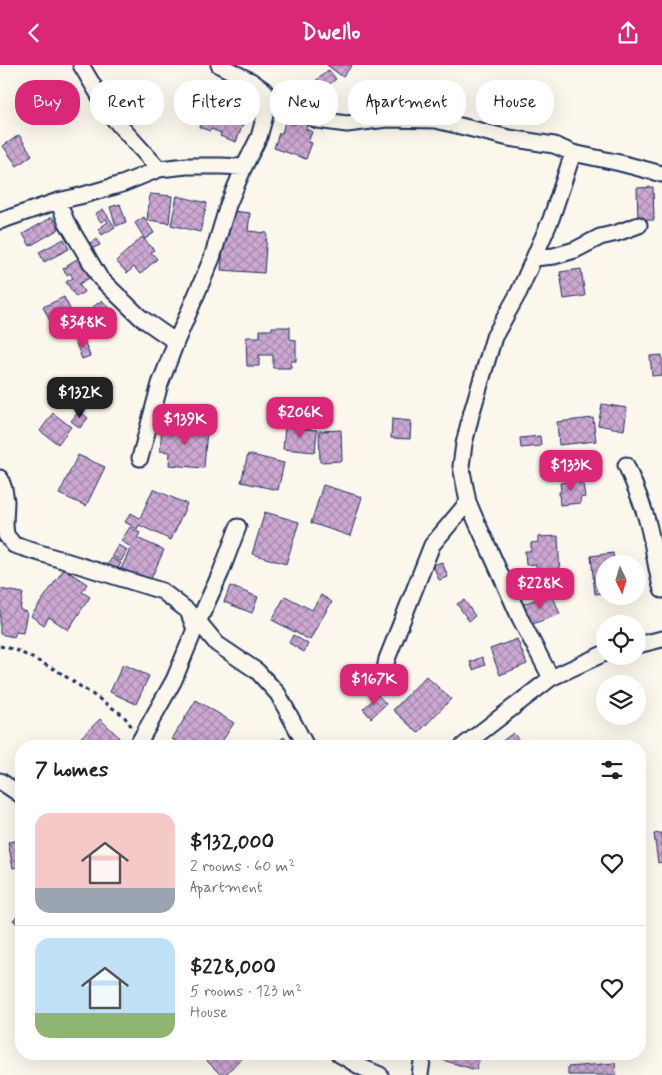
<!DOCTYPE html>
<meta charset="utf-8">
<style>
:root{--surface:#fff;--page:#f6f6f6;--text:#222;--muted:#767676;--line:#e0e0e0;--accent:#db2777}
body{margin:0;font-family:Mynerve,sans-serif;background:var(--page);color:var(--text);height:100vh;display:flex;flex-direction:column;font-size:19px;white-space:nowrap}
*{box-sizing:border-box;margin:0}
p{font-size:16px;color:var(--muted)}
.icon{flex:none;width:28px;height:28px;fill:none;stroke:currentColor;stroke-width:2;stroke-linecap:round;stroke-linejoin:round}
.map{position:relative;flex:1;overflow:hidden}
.sheet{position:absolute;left:15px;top:675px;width:631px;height:320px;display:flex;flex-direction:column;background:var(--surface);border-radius:20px;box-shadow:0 5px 20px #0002}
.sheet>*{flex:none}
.guide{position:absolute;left:15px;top:15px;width:632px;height:45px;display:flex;gap:10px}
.needle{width:32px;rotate:175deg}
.controls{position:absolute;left:596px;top:490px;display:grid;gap:10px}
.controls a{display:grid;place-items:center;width:50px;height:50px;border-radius:50%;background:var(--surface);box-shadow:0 5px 20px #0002;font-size:25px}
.price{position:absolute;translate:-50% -42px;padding:0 11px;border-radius:10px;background:var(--accent);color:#fff;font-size:16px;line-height:32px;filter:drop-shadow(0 1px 2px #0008)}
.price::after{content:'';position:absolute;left:50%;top:30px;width:15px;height:11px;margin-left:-8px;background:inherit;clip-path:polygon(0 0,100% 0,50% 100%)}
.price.on{background:#222;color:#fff}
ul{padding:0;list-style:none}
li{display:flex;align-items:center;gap:15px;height:125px;padding:0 20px}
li+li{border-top:1px solid var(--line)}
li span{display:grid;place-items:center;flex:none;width:140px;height:100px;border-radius:15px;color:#555}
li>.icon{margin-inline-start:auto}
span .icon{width:60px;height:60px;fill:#fffc;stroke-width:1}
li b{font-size:21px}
h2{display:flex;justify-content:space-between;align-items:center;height:60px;padding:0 20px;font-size:21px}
.chip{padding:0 18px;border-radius:20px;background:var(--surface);box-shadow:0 5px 20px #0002;font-size:18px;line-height:45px}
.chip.on{background:var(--accent);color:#fff}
header{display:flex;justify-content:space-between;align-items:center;height:65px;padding:0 20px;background:var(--accent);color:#fff;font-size:22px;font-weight:700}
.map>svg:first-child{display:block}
.building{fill:url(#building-cross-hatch);stroke:#1b2f5e}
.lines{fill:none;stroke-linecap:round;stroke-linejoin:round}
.street-casing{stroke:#1b2f5e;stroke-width:19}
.path{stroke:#1b2f5e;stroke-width:3;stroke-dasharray:4 4;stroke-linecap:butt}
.street{stroke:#fbf7ec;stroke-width:15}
</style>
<header><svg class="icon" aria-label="back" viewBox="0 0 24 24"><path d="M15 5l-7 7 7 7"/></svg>Dwello<svg class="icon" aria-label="share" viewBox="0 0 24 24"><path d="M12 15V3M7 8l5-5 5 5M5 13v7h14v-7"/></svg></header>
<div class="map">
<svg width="662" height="1010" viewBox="0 0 662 1010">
<defs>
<pattern id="building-cross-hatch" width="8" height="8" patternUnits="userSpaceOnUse" patternTransform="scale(1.25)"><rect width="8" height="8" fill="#cda9d2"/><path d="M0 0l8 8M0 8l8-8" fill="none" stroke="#a68aae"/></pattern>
</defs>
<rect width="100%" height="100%" fill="#fbf7ec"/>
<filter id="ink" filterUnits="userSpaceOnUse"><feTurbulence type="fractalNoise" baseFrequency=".02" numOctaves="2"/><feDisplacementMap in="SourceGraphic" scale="10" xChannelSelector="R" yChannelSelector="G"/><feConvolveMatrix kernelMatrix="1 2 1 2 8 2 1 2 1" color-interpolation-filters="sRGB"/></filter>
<g filter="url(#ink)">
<!-- building -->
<path class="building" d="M327,0H352L343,12Z
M329,5L336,14L320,26L313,18Z
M212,32L248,46L236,77L220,71L221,68L211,64L210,66L199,62Z
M298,54L308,58L306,64L312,67L308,77L312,78L306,94L274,83L279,68H282L285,57L295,60Z
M19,70L32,90L17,101L3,81Z
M653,122L654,155H638L637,123Z
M150,129L172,131L169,158L147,155Z
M177,131L207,138L200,167L171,160Z
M120,139L126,157L116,161L110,142Z
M103,144L115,162L102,170L98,164L108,157L106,154L101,157L95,149Z
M232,146L250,148L248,166L267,168L264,208L221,205L225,164L230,165Z
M52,152L59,164L30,181L23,169Z
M144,152L154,168L145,174L135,158Z
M142,172L154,185L151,187L157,194L140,209L134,202L127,208L116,196Z
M64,174L69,184L44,197L39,187Z
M97,174L100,180L89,185L86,180Z
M79,193L91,212L79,219L84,227L76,232L66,217L73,213L70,208L67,210L63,204L68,201L67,200Z
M581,204L585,231L564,234L560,207Z
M64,232L75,254L54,264L43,242Z
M102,235L114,250L104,257L93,242Z
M272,262H290V274L296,275V296H291V303H273V290H259V301H247L246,272H260V265H272Z
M84,275L90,291L82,294L76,278Z
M662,290V310L652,311L650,291Z
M602,339L627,343L624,365L598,360Z
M79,346L88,353L80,363L71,356Z
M53,348L71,362L58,379L40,366Z
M593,353L596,376L559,380L557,357Z
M392,354L411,356L410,374L391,373Z
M162,361L207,364L204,403L169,400L170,387L160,386Z
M285,362L317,365L315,387L283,384Z
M341,365L342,396L320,397L319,366Z
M540,371L541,381L521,383L520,373Z
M248,389L284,398L278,425L241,417Z
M78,390L105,402L86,441L59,429Z
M579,414V418H583L585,432L580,433L581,438L560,440L559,427H561L560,418L567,417L566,416Z
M323,420L362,432L350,471L311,458Z
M153,424L187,439L171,475L139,460L137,464L125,457L131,448L140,453Z
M265,447L299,457L286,499L252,489Z
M130,462L140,468L137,473L164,485L148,520L120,506L131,482L121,476Z
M558,471L560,511L537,512L536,499L526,500L525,486H531V478L538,477V472Z
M118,480L127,485L121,496L112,491Z
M613,488L614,498L625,497V499H605V528L595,529L591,491Z
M112,493L121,498L116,506L107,500Z
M442,497L448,512L439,515L433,500Z
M64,504L87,519L82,527L90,532L68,565L49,552L44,560L31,551Z
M230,521L258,532L252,548L224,537Z
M0,524L23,528L20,545L27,547L23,568L16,567L14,572L0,569Z
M552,529L560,549L527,561L520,540Z
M321,530L332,537L319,558L310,575L272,555L285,531L312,545Z
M464,535L475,551L469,556L457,539Z
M293,570L308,579L304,587L289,578Z
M517,574L527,599L500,610L490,584Z
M482,592L485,600L473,605L470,597Z
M123,599L149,611L136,639L110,627Z
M426,611L451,634L418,668L393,645Z
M378,630L386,639L371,653L363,644Z
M196,635L234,658L219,681H184L172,674Z
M100,654L119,672L110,681H72Z
M513,668L524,681H496Z
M284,672L291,681H272Z
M662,768V797L658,798L654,769Z
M21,775V801L13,803L8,777Z
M21,847V863L13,855Z
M214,989H242L244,990L225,1010H221L207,996Z
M438,989H481L476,1005L436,993Z
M572,989H609L572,992Z
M615,998L616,1010H568V1002Z"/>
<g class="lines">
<defs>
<path id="street" d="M81,0L112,52L159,104
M268,32L317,55L347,59L387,54L436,55L509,73L554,80L573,88L620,98L662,109
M58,136L66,156L100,213L140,252L176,277
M0,156L58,136L80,131L122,119L159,104L187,101H221L244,102
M534,193L554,191L575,185L600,172L617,168L639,160
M140,393L160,319L176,277L212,193L228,140L244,102L259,72L267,43L268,32L264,25L251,16L219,0
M626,400C635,421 644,441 649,463C654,483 656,504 662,525
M0,413L4,424L6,436L5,460L6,470L14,480L162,526L188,546L195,564L174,615L137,681
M198,556L217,579L257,606L278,629L306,681
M195,564L221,507L238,462
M638,580L662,574
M551,613L520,553L490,486L477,458L468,437L461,401L464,379L471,350L494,272L519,227L551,154L573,88
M382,620L387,594L432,480L468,437
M463,681L551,613L605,588
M0,716L21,730
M339,989L361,1002L380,1010
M420,1010L423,989"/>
</defs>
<!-- street casing -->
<use href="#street" class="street-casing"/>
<!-- path -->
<path class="path" d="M0,581L16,585L56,605L123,650L132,662"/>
<!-- street -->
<use href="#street" class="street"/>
</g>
</g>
</svg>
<div class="controls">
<a><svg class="needle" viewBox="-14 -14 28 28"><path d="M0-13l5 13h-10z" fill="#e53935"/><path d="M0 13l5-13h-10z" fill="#767676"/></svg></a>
<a><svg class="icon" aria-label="locate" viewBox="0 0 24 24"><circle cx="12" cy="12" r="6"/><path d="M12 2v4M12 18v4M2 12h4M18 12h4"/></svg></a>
<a><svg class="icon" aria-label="layers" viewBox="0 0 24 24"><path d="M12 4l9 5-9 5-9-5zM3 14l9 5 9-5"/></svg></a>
</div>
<b class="price" style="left:83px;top:284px">$348K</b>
<b class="price on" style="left:80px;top:354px">$132K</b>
<b class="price" style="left:300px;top:374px">$206K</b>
<b class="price" style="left:185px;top:381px">$139K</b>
<b class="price" style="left:571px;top:427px">$133K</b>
<b class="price" style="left:540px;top:545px">$228K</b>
<b class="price" style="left:374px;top:641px">$167K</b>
<div class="guide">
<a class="chip on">Buy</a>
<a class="chip">Rent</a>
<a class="chip">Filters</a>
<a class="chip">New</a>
<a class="chip">Apartment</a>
<a class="chip">House</a>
</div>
<section class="sheet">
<h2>7 homes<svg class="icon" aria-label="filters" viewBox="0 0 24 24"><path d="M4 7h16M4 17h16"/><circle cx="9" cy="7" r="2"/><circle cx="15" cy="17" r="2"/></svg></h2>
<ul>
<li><span style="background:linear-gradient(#f6c9c9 75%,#9aa5b1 0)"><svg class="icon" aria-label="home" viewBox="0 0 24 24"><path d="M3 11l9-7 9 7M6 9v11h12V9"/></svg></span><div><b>$132,000</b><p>2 rooms · 60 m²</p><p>Apartment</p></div><svg class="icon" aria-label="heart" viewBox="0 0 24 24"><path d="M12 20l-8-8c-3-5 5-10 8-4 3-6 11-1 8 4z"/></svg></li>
<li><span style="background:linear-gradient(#bfe0f5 75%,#8fb573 0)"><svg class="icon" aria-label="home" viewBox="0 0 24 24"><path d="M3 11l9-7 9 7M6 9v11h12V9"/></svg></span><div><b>$228,000</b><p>5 rooms · 123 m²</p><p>House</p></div><svg class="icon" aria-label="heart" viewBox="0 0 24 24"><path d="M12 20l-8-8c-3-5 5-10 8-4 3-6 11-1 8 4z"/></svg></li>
</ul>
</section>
</div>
